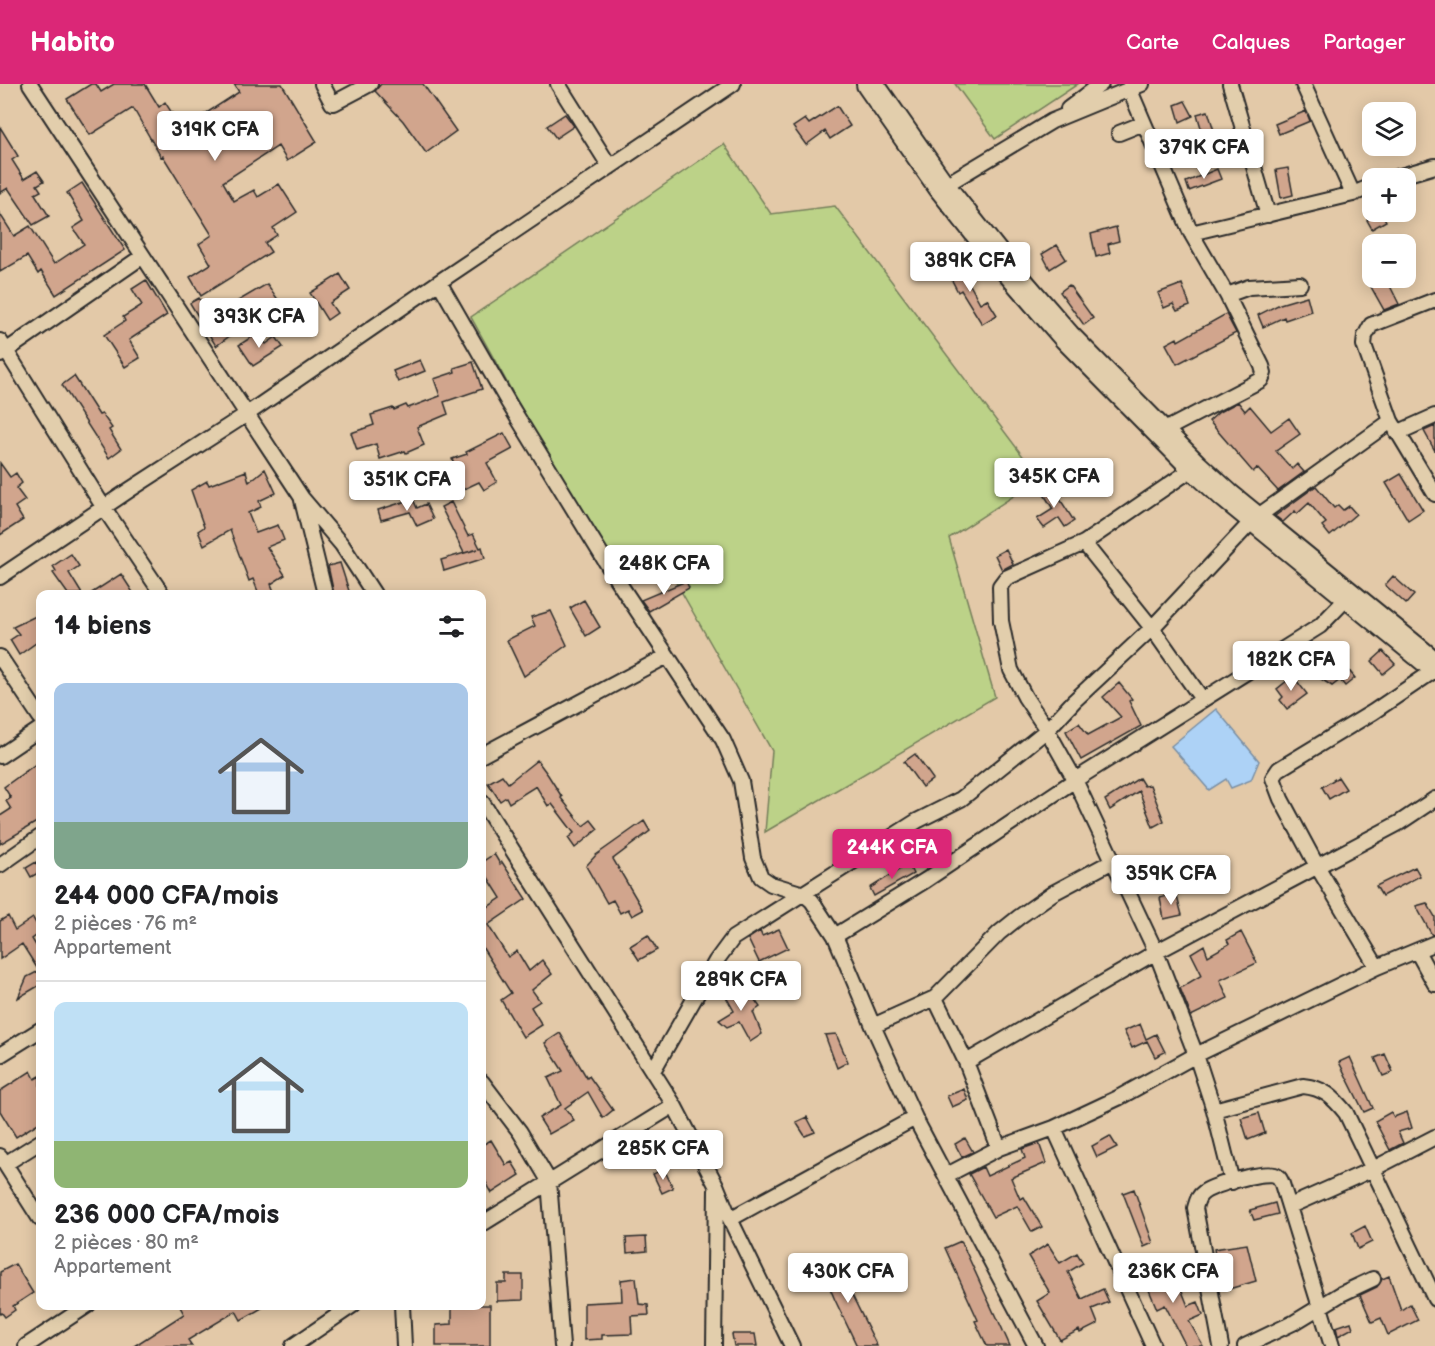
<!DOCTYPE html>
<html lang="fr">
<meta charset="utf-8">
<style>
:root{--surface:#fff;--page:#f2f2f2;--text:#202124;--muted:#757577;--line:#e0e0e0;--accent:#db2777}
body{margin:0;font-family:"Balsamiq Sans",sans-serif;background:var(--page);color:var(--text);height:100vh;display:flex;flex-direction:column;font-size:22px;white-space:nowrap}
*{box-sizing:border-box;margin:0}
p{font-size:20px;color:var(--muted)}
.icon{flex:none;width:33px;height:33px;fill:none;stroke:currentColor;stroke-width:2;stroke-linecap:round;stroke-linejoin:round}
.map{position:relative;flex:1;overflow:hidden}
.sheet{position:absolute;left:36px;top:506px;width:450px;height:720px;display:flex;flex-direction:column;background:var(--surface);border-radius:12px;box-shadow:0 3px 15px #0003}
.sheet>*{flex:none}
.buttons{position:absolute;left:1362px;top:18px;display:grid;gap:12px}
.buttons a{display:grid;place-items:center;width:54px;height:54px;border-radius:12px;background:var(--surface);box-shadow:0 3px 15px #0003;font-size:30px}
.price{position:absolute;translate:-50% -51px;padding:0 14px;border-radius:6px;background:#fff;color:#222;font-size:20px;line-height:39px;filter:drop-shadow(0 2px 3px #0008)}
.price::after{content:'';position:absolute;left:50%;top:36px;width:18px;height:14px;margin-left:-9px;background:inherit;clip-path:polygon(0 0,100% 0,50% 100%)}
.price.current{background:var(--accent);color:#fff}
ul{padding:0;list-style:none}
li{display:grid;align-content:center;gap:12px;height:318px;padding:0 18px}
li+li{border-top:2px solid var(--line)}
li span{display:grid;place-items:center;height:186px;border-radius:12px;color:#555}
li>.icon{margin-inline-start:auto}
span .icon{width:108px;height:108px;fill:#fffc;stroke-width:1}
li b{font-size:26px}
h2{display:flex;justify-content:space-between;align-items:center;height:72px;padding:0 18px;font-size:26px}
header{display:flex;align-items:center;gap:36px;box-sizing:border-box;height:84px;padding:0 30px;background:var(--accent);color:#fff}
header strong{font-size:28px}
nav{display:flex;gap:33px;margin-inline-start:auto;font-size:21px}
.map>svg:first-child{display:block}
.green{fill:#bcd288;stroke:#747e5a;stroke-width:1.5}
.water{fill:#add2f6;stroke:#798fa5;stroke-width:1.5}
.building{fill:#d1a58d;stroke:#2b2b2b;stroke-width:1.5}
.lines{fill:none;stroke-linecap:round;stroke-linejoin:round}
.street-casing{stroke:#2b2b2b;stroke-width:18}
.highway-casing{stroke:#2b2b2b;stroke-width:30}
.street{stroke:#e2ceac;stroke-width:14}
.highway{stroke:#e2ceac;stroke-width:26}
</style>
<header>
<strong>Habito</strong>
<nav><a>Carte</a><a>Calques</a><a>Partager</a></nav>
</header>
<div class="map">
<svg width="1435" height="1262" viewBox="0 0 1435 1262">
<rect width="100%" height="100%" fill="#e3c9a8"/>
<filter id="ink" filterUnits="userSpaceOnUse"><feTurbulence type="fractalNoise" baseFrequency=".0167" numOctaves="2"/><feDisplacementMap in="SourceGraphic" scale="12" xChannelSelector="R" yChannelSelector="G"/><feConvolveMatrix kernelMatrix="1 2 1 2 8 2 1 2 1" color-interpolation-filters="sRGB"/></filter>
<g filter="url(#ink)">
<!-- green -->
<path class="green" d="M955,0H1078L995,55Z
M724,60L771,130L835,122L1040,395L949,454L995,613L765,748L772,667L661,472L608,482L471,233Z"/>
<!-- water -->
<path class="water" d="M1216,625L1259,677L1251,696L1231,704L1226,695L1209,706L1171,662Z"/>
<!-- building -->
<path class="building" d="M91,0H96L101,8L114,0H145L159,23L165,18L182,45L239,8L234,0H282L317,58L287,77L278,62L223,98L234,117L254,106L258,113L279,100L297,128L273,144L277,151L265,159L271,168L201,212L190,193L211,180L199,160L212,151L163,72L161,73L133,24L90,51L67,15Z
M381,0H423L456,47L426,69L403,37L375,7Z
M1185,17L1193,32L1180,38L1175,21Z
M837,22L850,42L830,55L825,47L806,61L793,43L805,35L809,40Z
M1208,27L1215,50L1204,54L1197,30Z
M1306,27L1310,37L1279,50L1275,40Z
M565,30L574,42L556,54L547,42Z
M0,43L18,72L12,76L24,95L37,87L44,97L37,101L41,107L35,110L49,132L33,141L8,104L0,109Z
M1288,84L1293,111L1281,114L1276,86Z
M1217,85L1221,95L1189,107L1186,98Z
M82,99L125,166L56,211L41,187L38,190L27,172L0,188V130L14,152L30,142L54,180L84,160L73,144L84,137L67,109Z
M1381,128L1386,137L1372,145L1367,136Z
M1116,143L1119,157L1108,160L1110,169L1096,173L1091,150Z
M1057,161L1066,175L1050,185L1042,170Z
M957,177L980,219L987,215L997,231L982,240L961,206L958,208L945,183Z
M340,190L350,206L330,219L337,229L327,236L310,209Z
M1366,194H1386L1399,220L1384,226Z
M146,196L167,231L129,256L140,274L125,283L104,251L125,237L123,233L142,221L132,205Z
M267,200L279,217L250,236L238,217Z
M1182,200L1190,222L1177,227L1173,220L1164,224L1158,209Z
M1069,201L1093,234L1084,241L1060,208Z
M1307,212L1311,227L1285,236L1284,233L1263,243L1258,231L1280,220Z
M199,214L216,242L222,238L231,251L216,262L190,219Z
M1226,230L1236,249L1177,280L1166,260L1177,254L1178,257Z
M258,249L266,260L276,253L283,263L253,282L239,261Z
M420,276L425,287L398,298L393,287Z
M473,278L482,305L444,318L448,330L417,343L424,361L406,369L405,367L380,375L376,360L357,366L351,349L374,341L371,331L393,324L394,326L406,321L408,324L440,312L434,295L455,288L454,284Z
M74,292L99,331L102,330L112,344L109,346L121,365L109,374L62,301Z
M1238,318L1245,327L1250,322L1271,347L1289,334L1300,350L1276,367L1292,385L1297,380L1304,388L1278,407L1257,384L1253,388L1209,337L1219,328Z
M1435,342V367L1424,347Z
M504,349L513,365L487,379L497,398L484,406L479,398L462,406L452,375L467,370L466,368Z
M0,379L10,393L16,389L22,399L16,404L25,416L15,423L23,436L0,451Z
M265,385L276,409L259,417L261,423L248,429L256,449L278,441L284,456L267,463L285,491L271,500L275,510H259L253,495L249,497L230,446L204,461L198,447L204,443L191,406L207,397L209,401L246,387L249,398Z
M1401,390L1423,426L1408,436L1386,399Z
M1049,398L1074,437L1065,443L1059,434L1044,444L1037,435L1053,425L1040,404Z
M1316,402L1334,424L1338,421L1343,426L1349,422L1356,430L1330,452L1322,442L1326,439L1309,419L1297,430L1295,427L1283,438L1275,432Z
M413,415L417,424L426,420L433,435L417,442L410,428L381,436L378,426Z
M451,418L468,452L473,450L480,464L482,463L485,474L444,487L441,476L478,465L464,469L441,423Z
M1006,465L1013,480L1002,486L995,471Z
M71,470L79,482L69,489L82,510H68L53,489L56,487L53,482Z
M340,479L350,510H334L328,482Z
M121,490L134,510H90Z
M1393,492L1414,511L1406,520L1385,501Z
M686,497L689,504L649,527L641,516Z
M584,516L600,543L586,552L570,524Z
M551,527L567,561L524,592L507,556L535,542L531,533Z
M40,530V556L19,571L10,556L19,550L13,543Z
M1332,566L1355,594L1345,602L1340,596L1332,602L1321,595L1333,586L1323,574Z
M1383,567L1395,580L1383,590L1372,577Z
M1293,592L1307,610L1287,625L1280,616L1283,613L1277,605Z
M1119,599L1132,615L1129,617L1141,642L1081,676L1066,647L1079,639L1088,651L1121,633L1103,613Z
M915,670L933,695L922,703L904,678Z
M537,676L548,691L562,713L561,714L583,742L591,736L598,745L575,764L568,754L574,749L552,720L548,722L536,702L509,719L506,713L500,717L488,699L502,691L508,699Z
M40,677V736L0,760V732L11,725L6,717L11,714L4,703Z
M1338,693L1346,705L1329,715L1322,703Z
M1139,694L1144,702L1150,701L1164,737L1153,743L1139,707L1110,726L1105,716Z
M644,737L650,747L613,775L643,826L632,832L628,825L620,829L613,816L607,819L586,782L596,771Z
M494,770L500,780L502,778L526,815L488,841L508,873L517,867L529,887L542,876L552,890L532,906L540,917L531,923L542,941L523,953L501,916L511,909L482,863V827L501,814L482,784V778Z
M36,778L40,788L31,793L26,784Z
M908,780L913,790L874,812L870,804Z
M1415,783L1420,792L1382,812L1376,802Z
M1176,809L1182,831L1164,835L1160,814Z
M1427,819L1435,833V850L1432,851L1416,822Z
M8,832L15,846L33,834L40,847V849L32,855L40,868V901L18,914L27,893L39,887L22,860L0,875V837Z
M779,845L788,864L759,878L748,855L760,847L762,852Z
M1241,848L1257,879L1220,896L1228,914L1191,932L1180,904L1202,891L1191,869L1204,861L1208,872L1229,860L1227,856Z
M648,851L657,866L639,876L630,862Z
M719,893L741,916L750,909L760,923L753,928L762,950L750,958L739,938L727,943L719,936L734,927L716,895Z
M1140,940L1146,955L1156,950L1165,968L1155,973L1147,957L1132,964L1124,947Z
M560,949L587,994L589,992L613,1026L603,1034L588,1008L565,1024L574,1036L549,1050L539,1034L561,1021L548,994L563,987L545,959Z
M836,950L848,978L837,984L825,951Z
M1385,970L1393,988L1383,992L1375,974Z
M1350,973L1373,1024L1364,1028L1339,978Z
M31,987L35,995L40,992V1038L16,1053L0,1027V1007Z
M964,1005L968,1016L952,1023L947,1012Z
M1391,1028L1394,1033L1407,1028L1412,1044L1398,1048L1403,1059L1390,1066L1375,1037Z
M1259,1029L1265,1049L1248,1056L1241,1034Z
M807,1033L815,1048L805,1052L796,1038Z
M1110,1052L1117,1063L1097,1073L1092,1062Z
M965,1054L973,1068L962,1073L955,1060Z
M491,1056L506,1081L512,1078L520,1091L492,1109L482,1091V1061Z
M1039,1059L1046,1079L1011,1094L1020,1115L1024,1113L1042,1143L1032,1148L1017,1122L993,1133L969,1090L983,1083L987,1092L1025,1074L1022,1065Z
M664,1085L673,1104L662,1109L653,1090Z
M1134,1105L1153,1159L1144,1163L1123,1109Z
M1275,1119L1278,1130L1254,1136L1250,1126Z
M1365,1142L1372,1158L1358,1165L1352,1149Z
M646,1153L647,1167L627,1169L626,1154Z
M961,1157L994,1229H995L1010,1262H987L975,1237L978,1236L945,1164Z
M1048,1160L1060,1179L1077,1169L1083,1179L1068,1188L1082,1215L1103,1205L1109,1218L1092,1225L1098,1240L1080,1249L1079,1246L1060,1256L1037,1217L1050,1209L1028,1172Z
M1247,1160L1256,1197L1229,1205L1222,1175L1216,1177L1214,1165Z
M838,1175L853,1208L851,1209L877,1262H857L835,1216L821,1183Z
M1159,1179L1171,1207L1180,1202L1188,1222L1198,1218L1203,1231L1189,1237L1203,1262H1186L1165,1221L1157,1225L1141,1187Z
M15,1180L33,1209L13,1222L15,1226L5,1233L2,1229L0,1230V1188Z
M506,1191H523V1216L497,1217V1199H506Z
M1389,1192L1401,1226L1410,1220L1418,1236L1388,1251L1381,1234L1372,1238L1360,1211L1377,1203L1382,1195Z
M636,1194L639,1220L648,1221L649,1231L631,1232L632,1250L602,1251V1255L584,1256V1219L622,1217L621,1196Z
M179,1221H267L241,1236L236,1227L188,1256L192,1262H134L184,1230Z
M452,1221H490V1262H436V1241L452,1240Z
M1351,1238L1353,1244L1338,1252L1336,1243Z
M732,1250H755L757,1262H734Z"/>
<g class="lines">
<defs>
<path id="street" d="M30,0L302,414L342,461L374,510
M322,0L332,19H334L370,0
M558,0L610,83
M1230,0L1268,131
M1303,0L1353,110
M1129,4L1191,149L1227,211L1262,282L1264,289L1261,296L1161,348
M1068,25L1101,0
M1119,49L1144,39
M1394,94L1435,82
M942,103L1052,37L1142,0
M1191,149L1353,110L1372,102
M439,198L508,318L617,496L723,656L741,697L753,774L761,793L771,800L804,810L812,817L835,852L873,942L915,1034L1036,1262
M1227,211L1249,203L1300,200
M1435,216L1371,241L1365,252L1364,261L1391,337L1435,410
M0,257L104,424L162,510
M0,271L143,172
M1397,349L1435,332
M1195,383L1084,459L1006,494L1000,502L1001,537L1011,586L1025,613L1047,646L1075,696L1156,868L1196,971L1214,1026L1232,1098
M302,416L325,510
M1084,459L1152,544L1202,615
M0,493L131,405L247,330L439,198L733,0
M0,573L40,633
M482,671L667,572
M0,672L40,645
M482,718L674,1021L716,1101L730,1135L792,1262
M0,781L40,753
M835,852L926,796L1075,696L1320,542L1349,512
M1417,867L1435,900
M1377,883L1317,782L1281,715L1273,694L1279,685L1373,628L1435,586
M935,914L966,978L999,1064
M873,942L935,914L999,849L1019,833L1053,809L1113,777
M0,971L40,946
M966,978L1156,868L1399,739L1435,715
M654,985L716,877L733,854L917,737L961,715L1047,646L1074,617L1152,544L1254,435L1391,337
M482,998L520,1048L549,1097L562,1262
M1214,1026L1303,1002C1324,1004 1333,1013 1346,1029L1435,1215
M1054,1044L1153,1262
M0,1072L40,1135
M5,1080L40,1058
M947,1091L999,1064L1054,1044L1118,1014L1196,971L1377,883L1435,859
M1290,1122L1373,1085L1435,1053
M730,1135L915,1034
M482,1140L674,1021
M402,1221L404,1262
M26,1262L88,1221
M293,1262L353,1221
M714,1262L716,1106
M1221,1262L1195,1124C1197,1117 1198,1112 1204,1108C1214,1101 1268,1085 1277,1092C1280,1094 1281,1097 1282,1100L1332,1262
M1245,1262L1295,1238L1341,1210L1373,1195"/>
<path id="highway" d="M870,0L942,103L996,171L1067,253L1195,383L1227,412L1435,582"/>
</defs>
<!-- street casing -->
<use href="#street" class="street-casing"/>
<!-- highway casing -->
<use href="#highway" class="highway-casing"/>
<!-- street -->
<use href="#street" class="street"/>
<!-- highway -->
<use href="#highway" class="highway"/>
</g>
</g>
</svg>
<div class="buttons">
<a><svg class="icon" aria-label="layers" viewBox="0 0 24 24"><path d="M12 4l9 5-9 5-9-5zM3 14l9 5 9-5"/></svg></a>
<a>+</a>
<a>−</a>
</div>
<b class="price" style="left:215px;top:78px">319K CFA</b>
<b class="price" style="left:1204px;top:96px">379K CFA</b>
<b class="price" style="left:970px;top:209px">389K CFA</b>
<b class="price" style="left:259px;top:265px">393K CFA</b>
<b class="price" style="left:1054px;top:425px">345K CFA</b>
<b class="price" style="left:407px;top:428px">351K CFA</b>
<b class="price" style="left:664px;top:512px">248K CFA</b>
<b class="price" style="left:1291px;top:608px">182K CFA</b>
<b class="price current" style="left:892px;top:796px">244K CFA</b>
<b class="price" style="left:1171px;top:822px">359K CFA</b>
<b class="price" style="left:741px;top:928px">289K CFA</b>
<b class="price" style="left:663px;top:1097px">285K CFA</b>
<b class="price" style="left:848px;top:1220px">430K CFA</b>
<b class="price" style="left:1173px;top:1220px">236K CFA</b>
<section class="sheet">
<h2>14 biens<svg class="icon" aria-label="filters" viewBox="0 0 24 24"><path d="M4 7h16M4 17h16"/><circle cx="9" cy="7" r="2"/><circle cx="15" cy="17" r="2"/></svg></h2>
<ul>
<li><span style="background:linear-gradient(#a9c7e8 75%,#7fa58c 0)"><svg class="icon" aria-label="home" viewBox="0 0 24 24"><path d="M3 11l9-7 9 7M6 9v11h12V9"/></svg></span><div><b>244 000 CFA/mois</b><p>2 pièces · 76 m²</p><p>Appartement</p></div></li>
<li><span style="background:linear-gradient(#bfe0f5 75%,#8fb573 0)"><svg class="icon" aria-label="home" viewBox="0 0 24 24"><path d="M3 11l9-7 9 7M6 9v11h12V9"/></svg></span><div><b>236 000 CFA/mois</b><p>2 pièces · 80 m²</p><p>Appartement</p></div></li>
</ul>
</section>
</div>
